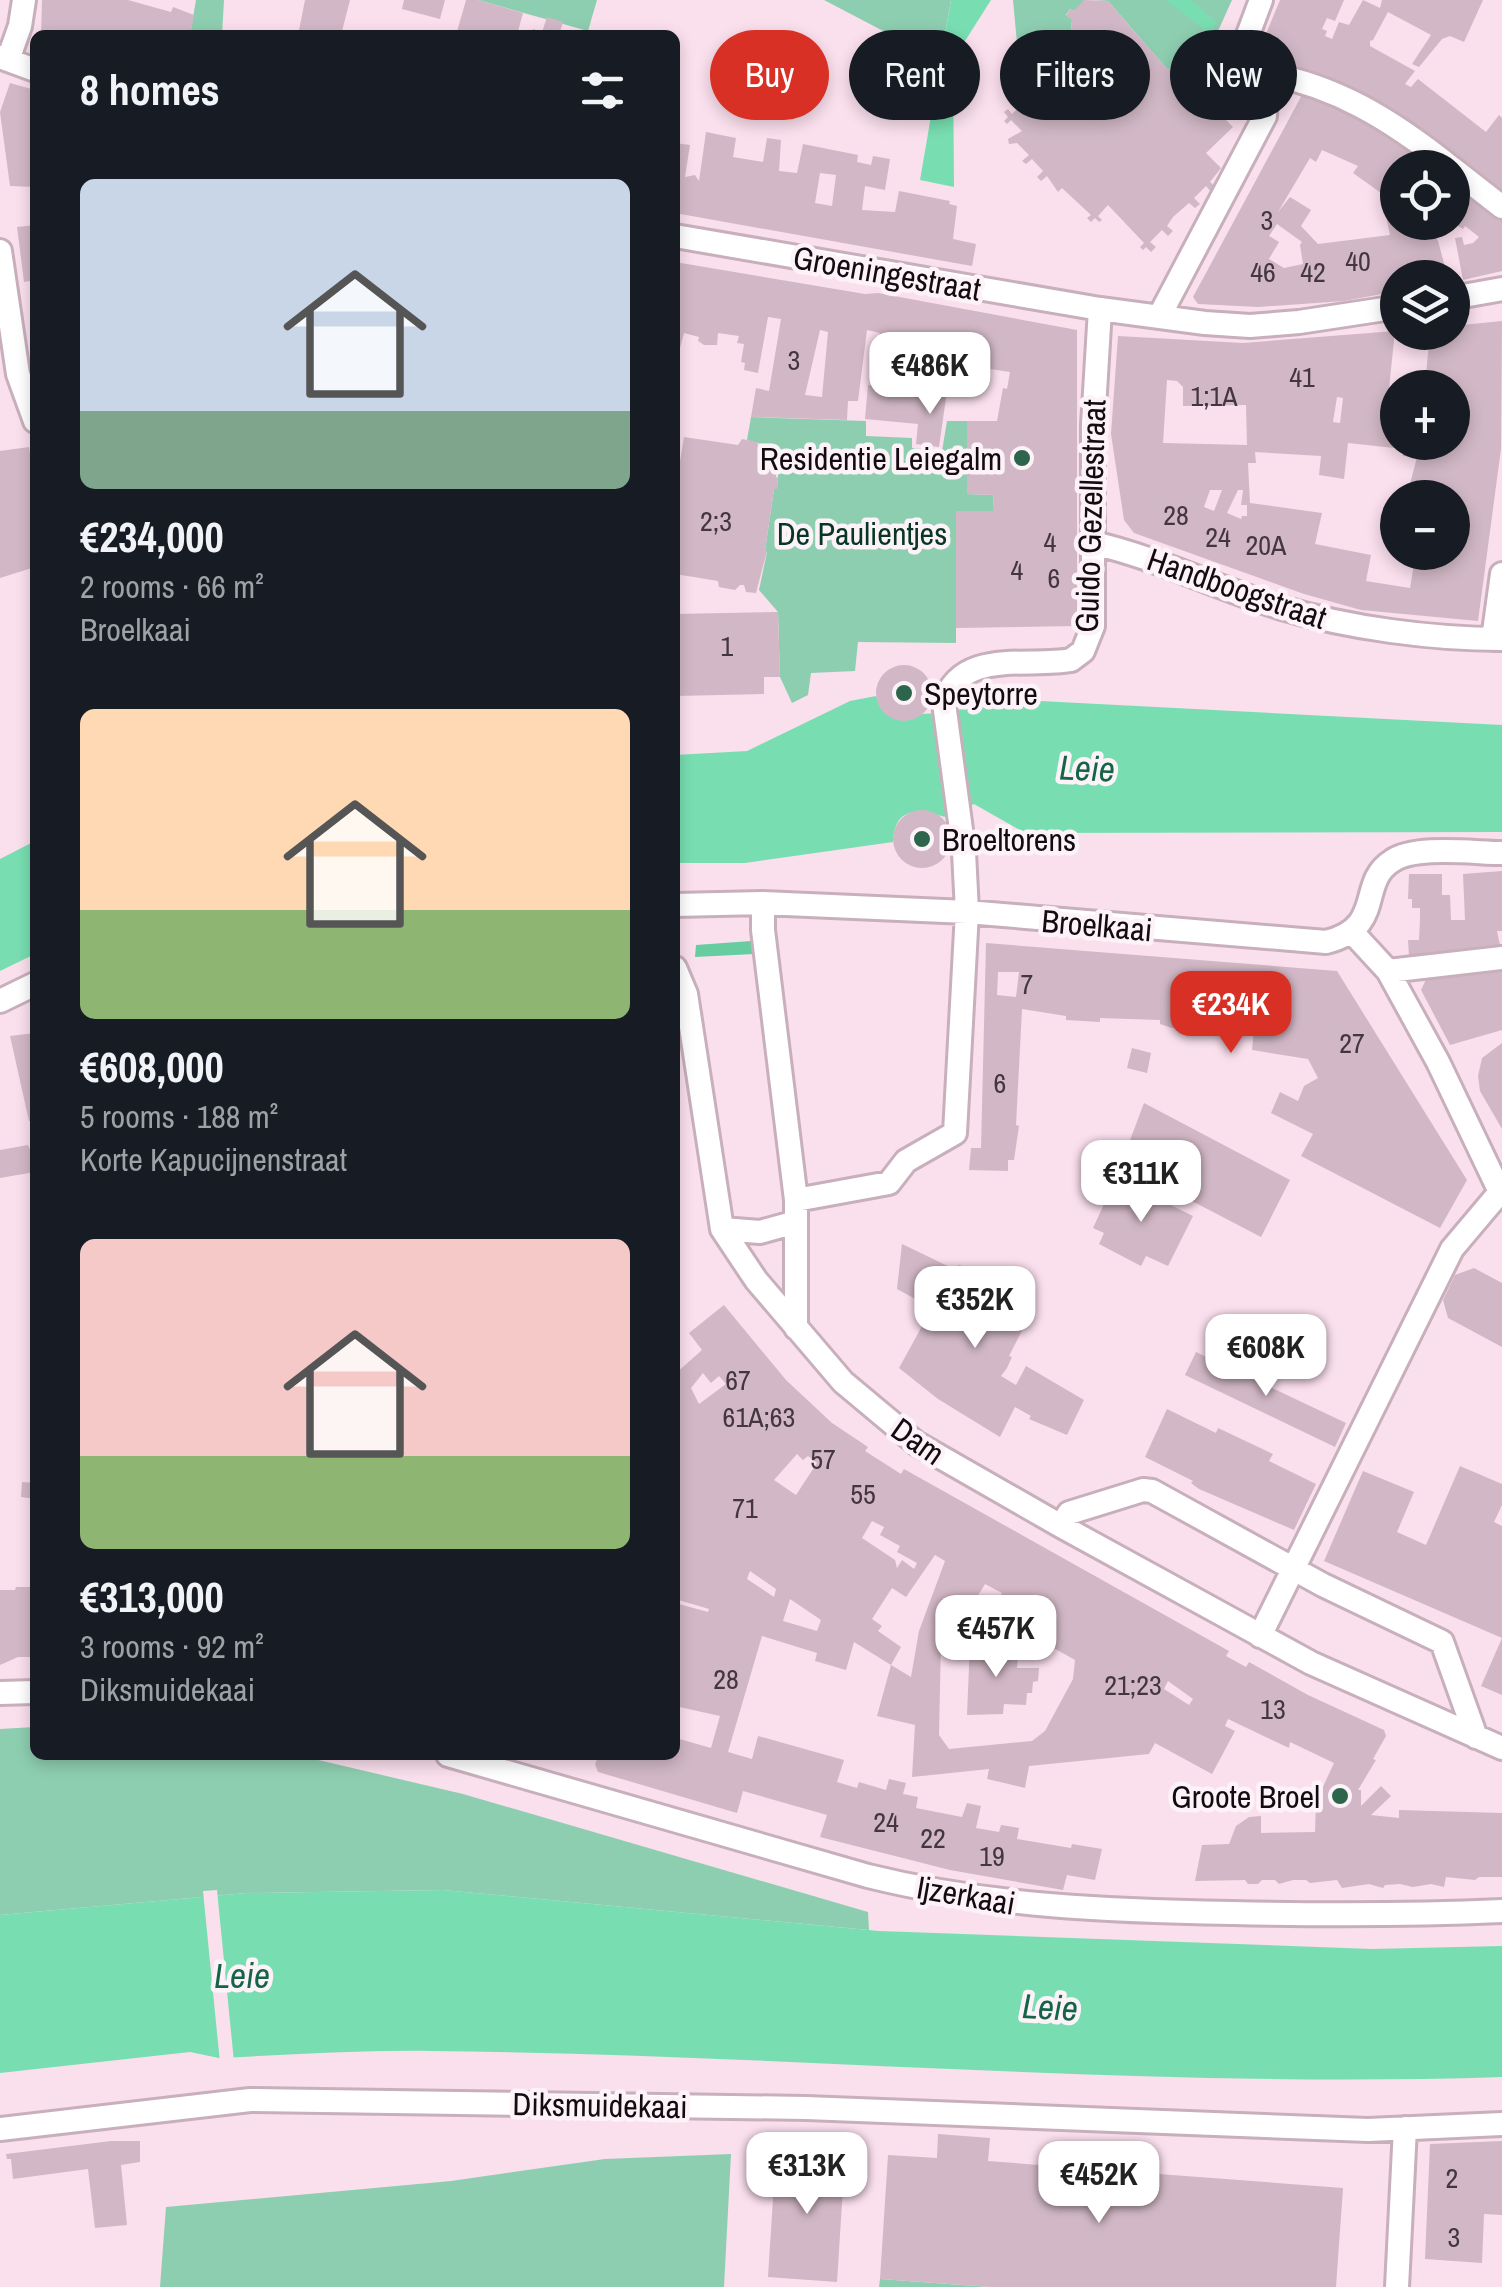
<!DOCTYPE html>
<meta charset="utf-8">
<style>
:root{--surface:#171b24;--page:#242831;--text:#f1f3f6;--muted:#9ea1a6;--accent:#d93025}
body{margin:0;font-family:"Archivo Narrow",sans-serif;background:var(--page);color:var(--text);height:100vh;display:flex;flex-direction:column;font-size:38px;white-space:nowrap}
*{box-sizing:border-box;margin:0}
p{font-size:32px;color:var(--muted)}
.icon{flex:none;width:55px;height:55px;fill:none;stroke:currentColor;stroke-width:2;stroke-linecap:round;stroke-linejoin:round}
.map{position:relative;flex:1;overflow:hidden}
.panel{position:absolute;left:30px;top:30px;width:650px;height:1730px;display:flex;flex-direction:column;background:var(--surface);border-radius:15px;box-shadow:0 5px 15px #0003}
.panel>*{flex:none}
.top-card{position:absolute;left:710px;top:30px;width:640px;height:90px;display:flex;gap:20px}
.tools{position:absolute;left:1380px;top:150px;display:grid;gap:20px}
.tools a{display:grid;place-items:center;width:90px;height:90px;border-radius:50%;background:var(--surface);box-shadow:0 5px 15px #0003;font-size:50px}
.price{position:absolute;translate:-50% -85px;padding:0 22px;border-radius:20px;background:#fff;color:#222;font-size:32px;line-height:65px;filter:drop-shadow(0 2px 5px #0008)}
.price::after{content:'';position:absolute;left:50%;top:60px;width:30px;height:22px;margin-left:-15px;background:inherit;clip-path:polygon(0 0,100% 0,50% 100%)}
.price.active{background:var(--accent);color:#fff}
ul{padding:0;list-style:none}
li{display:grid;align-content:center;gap:20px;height:530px;padding:0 50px}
li span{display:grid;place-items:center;height:310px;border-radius:15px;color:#555}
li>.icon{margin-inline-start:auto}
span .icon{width:180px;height:180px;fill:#fffc;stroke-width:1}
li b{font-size:42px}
h2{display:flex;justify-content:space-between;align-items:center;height:120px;padding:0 50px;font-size:42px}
.pill{padding:0 35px;border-radius:45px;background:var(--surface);box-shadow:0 5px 15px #0003;font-size:35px;line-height:90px}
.pill.active{background:var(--accent);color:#fff}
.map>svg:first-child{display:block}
.green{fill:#8eceb0}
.forest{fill:#67cda1}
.water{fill:#78deb1}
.pier{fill:#fadfed}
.building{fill:#d2b8c6;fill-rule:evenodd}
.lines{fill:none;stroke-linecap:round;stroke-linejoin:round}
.street-casing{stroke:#c8afbc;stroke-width:28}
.street{stroke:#fff;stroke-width:22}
.poi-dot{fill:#2c644c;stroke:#fcf2f7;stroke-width:4}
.labels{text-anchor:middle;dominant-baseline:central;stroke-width:9;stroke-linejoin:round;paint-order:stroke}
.number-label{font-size:28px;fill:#43363e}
.street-label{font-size:32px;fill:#130b10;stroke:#fcf2f7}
.poi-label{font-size:32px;fill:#130b10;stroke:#fcf2f7;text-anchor:end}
.park-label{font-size:32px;fill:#063624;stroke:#fcf2f7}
.water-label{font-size:35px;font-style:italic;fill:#156447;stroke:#fcf2f7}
</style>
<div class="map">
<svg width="1502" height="2287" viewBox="0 0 1502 2287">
<rect width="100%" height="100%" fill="#fadfed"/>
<!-- green -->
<path class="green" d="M196,0H224L222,35H190Z
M478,0H597L588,31Z
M824,0H951L942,51L910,45Z
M1013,0H1084L1085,2L1074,11L1070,9L1066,15L1072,19L1071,32L1064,34L1067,37L1060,44L1058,40H1054L1056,47L1035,40V45L1022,56L1018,54Z
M1092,0H1232L1214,40L1188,65L1181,57L1168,70L1108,1Z
M751,417L866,421V436L912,438V448L942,451L947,421H967V494L993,495L994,511L956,512V643L858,642L855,671L811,673L808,695L792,703L780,677L778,612L759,590L767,552L765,551L774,489H777L780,449L747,440Z
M35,1727V1755H297L463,1794L868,1912L869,1930L443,1890L247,1893L0,1915V1729Z
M731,2154L724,2287H160L166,2207L451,2181L605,2159Z
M880,2279L990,2287H879Z"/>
<!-- forest -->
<path class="forest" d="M751,941L754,954L695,957L696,945Z"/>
<!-- water -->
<path class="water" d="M951,0H991L953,60L954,187L920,180Z
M1166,0H1191L1216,22L1211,34Z
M876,696L883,711L902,720L922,714L956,712L980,698L1502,725V832L1025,833L974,804L946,817C919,811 895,804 893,842L745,863H675V755L747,751L850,701Z
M35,841V954L0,971V859Z
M443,1890L879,1931L1372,1949L1502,1946V2077C1145,2089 787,2054 430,2051C360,2050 289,2055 219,2058L190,2052L0,2073V1915L247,1893Z"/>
<!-- pier -->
<path class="pier" d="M217,1890L234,2062L220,2063L203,1891Z"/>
<!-- building -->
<path class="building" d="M42,0H128L171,12L173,7L194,15L190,35H41Z
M305,0H350L341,35H298Z
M404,0H445L440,19L402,9Z
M466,0H478L523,13L517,35H456Z
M1084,0L1108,1L1168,70L1181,58L1223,99L1214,108L1221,115L1229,112L1224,118L1233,127L1206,153L1221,168L1210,182L1216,187L1211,192L1206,186L1194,198L1200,204L1195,208L1189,203L1173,217L1167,226L1173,231L1168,236L1162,230L1150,242L1156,247L1151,252L1146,247L1143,250L1140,247L1144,243L1108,205L1098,216L1102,220L1099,222L1095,218L1091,222L1087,218L1091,215L1062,188L1058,192L1047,176L1041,181L1037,177L1043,171L1032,159L1026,164L1022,161L1029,155L1017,143L1009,144L1008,139L1022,131L1011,120L1007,124L1004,121L1008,117L1004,112L1008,109L1012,114L1021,105L1010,94L1007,97L1004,94L1008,91L1005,88L1008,85L1011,87L1023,75L1021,60L1017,58L1018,54L1022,56L1038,39L1040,43L1056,47L1053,40H1059L1060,44L1067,37L1064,34L1071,32L1072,19L1066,16L1070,9L1074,11Z
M1280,0H1344L1335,21L1327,18L1322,29L1327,31L1325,36L1332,39L1339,22L1349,25L1363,0L1380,8L1382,0H1483L1464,42L1450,36L1442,39L1419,67L1412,64L1431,35L1388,12L1373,40L1370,41V46L1415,71L1405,84L1411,87L1418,79L1486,132L1499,115L1502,118V194L1395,110L1267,53L1263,41Z
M547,17L563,22L559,35H532L533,29L542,32Z
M10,83L35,90V187L10,186L0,112Z
M1303,93L1385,130L1435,168H1398V184L1387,198L1398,205V222H1428L1438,241L1448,278H1398V291L1344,301L1258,307L1198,304L1193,297ZM1322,150L1358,166L1353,173L1381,193L1390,235L1318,244L1301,226L1311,210L1290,197L1278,212L1310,158L1316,162ZM1277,224L1302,242L1300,245L1303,264L1284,268L1269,259L1279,242L1269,236Z
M706,132L736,138L733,157L763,162L767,138L781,140L779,171L797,173L803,144L858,155L857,162L871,165L873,156L890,159L885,190L865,186L862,210L895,212L899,191L950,201L949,204L957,206L953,239L976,244L972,266L675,213V143L690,145L685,177L695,175L699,181ZM820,173L836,175L832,206L815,203Z
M1452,181L1502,220V271L1463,280L1455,238L1462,237L1464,245L1473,243L1479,237L1465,226L1463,229L1456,225L1450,232L1440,222H1452Z
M35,225V280L24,282L17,227Z
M675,262L865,294L878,293L1077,330V626L956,628V511H994L993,495L967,494V421H997L1003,388L1007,389L1010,372L951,363L939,447L916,444L918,424L865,419L868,385L892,387L893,378L899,379L904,343L879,339L880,333L867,330L858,401H848L847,420L751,417L756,388L769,391L781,319L768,317L758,373L744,370L745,363L741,362L744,344L737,343L739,336L718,333L717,345H704L698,341L699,337L684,333L675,367ZM820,330L828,332L822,397L805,395Z
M1502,321L1501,449L1478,621L1361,610L1304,594L1134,533L1124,520L1111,434L1118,336L1243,343L1395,331L1386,417L1398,419V442H1452V388L1425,385L1430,332H1452V326ZM1167,380L1177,381L1183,387V406L1246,405L1247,445L1163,443ZM1337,397L1343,398L1340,423L1333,422ZM1348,443L1404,449L1403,456L1417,457L1409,488H1417L1416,498H1452V552H1416L1410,588L1366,581L1371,555L1315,544L1322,513L1250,503L1248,463H1256L1255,452L1321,456L1319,475L1344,479ZM1210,490H1222L1214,511L1204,507ZM1238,490H1243L1241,505H1247V516H1242L1241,519L1227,513Z
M684,437L738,445L742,439L757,442L759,449L765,450L769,445L779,448L776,477L778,478L777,489H774L765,551H767L756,593L746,592L744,585H740L735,590L719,587L718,581L675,574V492Z
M29,447L35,484V567L0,578V451Z
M778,612L780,677H764V694L675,696V614Z
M876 693a28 28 0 1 1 56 0a28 28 0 1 1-56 0Z
M893 839a29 29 0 1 1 58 0a29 29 0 1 1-58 0Z
M1502,871V931H1497L1501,950L1409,957L1408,940H1419L1420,919V908H1412V899H1408L1409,874H1442V895H1450L1451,920H1465L1463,874Z
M986,943L1337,971L1467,1180L1440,1228L1301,1156L1313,1134L1271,1113L1280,1092L1298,1101L1304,1086L1318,1078L1308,1059L1252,1050L1254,1028L1240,1034L1230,1025L1209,1023L1207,1032L1172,1028L1160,1024V1020L1100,1018V1022L1066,1020V1016L1022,1009L1016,1125L1019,1126L1014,1160H1008V1171L969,1170L971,1148H981ZM998,972H1019L1016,997L997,995Z
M1502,964V1030L1450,1045L1421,990L1428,975Z
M35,1033V1120L29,1121L10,1036Z
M1502,1043V1129L1480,1091L1478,1076L1482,1058Z
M1132,1048L1151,1053L1147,1073L1127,1068Z
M1144,1103L1290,1180L1261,1237L1121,1164Z
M28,1145L35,1161V1172L0,1178V1150Z
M1116,1178L1193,1216L1168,1266L1146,1256L1141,1266L1099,1244L1104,1233L1093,1228Z
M902,1244L954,1269L959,1265L967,1268L964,1283L1032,1311L1009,1356L1012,1357L1007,1368L1001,1376L1016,1385L1026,1366L1084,1400L1067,1435L1029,1419L1031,1416L1015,1407L1000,1437L938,1399L899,1368L932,1308L897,1289Z
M1474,1268L1502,1283V1347L1448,1318L1443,1300L1455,1275Z
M724,1305L786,1380L832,1423L868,1447L865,1451L901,1474L904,1469L1229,1651L1226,1656L1246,1667L1249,1662L1308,1695L1384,1730L1386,1736L1373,1759L1376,1760L1358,1790H1361V1806L1381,1786L1391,1796L1371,1815L1399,1818V1810L1502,1813V1877H1479L1475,1880L1446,1877L1444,1887L1431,1884L1413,1887L1400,1884L1385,1885L1383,1888L1369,1884L1342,1888L1337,1880L1310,1883L1306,1880H1293L1279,1884L1275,1880H1262L1258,1884H1248L1245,1880L1195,1881L1202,1845L1229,1844L1236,1826L1249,1817L1261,1816V1833L1315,1832L1316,1802L1334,1763L1290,1742L1289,1748L1228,1719L1225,1726L1235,1731L1212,1774L1155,1743L1149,1754L1029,1766L1025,1788L987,1779L989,1769L912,1777L915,1725L877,1716L891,1665L911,1677L919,1631L945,1561L935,1555L906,1597L892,1588L872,1619L882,1626L878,1631L901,1647L891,1665L854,1642L846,1670L815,1661L817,1653L762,1636L728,1752L752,1759L758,1736L844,1760L837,1782L857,1788L859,1782L886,1790L889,1779L906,1783L903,1794L918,1797L916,1808L962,1817L967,1803L981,1806L976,1828L999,1832L1001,1825L1019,1828L1017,1839L1071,1848L1072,1844L1102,1849L1095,1880L1067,1875L1063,1890L950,1870L820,1837L827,1815L743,1791L737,1813L598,1772L595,1764L599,1755H675L676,1738L711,1748L720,1716L675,1706V1618L679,1604L708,1612L709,1609L675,1599V1374L702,1350L689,1333ZM703,1373L711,1383L719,1376L726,1384L699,1404L691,1388ZM797,1454L803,1460L808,1456L817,1463L796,1495L774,1480ZM872,1521L884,1527L880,1535L900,1546L897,1552L917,1563L914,1569L902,1560L897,1568L895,1560L862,1538ZM750,1571L776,1589L774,1597L747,1579ZM985,1584L1002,1593L991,1613L1075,1660L1073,1679L1045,1731L1032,1741L949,1749L939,1735L941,1641L955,1607L973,1604ZM790,1599L821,1620L817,1631L783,1621ZM1168,1681L1193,1699L1189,1705L1164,1689Z
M1196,1352L1346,1423L1335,1447L1185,1375Z
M1167,1409L1216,1433L1218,1428L1273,1454L1269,1461L1316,1484L1294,1530L1199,1489L1191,1483L1193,1481L1145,1457Z
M1460,1466L1502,1484V1505L1494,1522L1502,1526V1695L1481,1686L1502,1638L1324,1561L1363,1471L1414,1492L1397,1532L1426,1545Z
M22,1482L35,1483V1499L21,1497Z
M16,1587H30L35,1596V1657H18L0,1665V1590H15Z
M970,1642L994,1643V1650H1006V1656H1018L1017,1668H1039L1038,1681L1033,1682L1032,1693H1027L1026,1705L1004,1704L1003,1714L967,1715Z
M938,2134L990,2138L988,2161L1343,2188L1336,2287H990L880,2279L888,2155L937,2158Z
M111,2141H140V2162L121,2165L127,2225L95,2228L88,2169L13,2179L11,2159H7L6,2154Z
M1502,2141V2215L1484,2214L1482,2263L1425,2259L1430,2144Z
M776,2152L845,2156L837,2282L768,2277Z"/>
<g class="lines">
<defs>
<path id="street" d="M0,57L35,70
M8,60L20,26L24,0
M1257,72C1334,83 1393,121 1452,168
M1452,168L1502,207
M675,236L1100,309L1205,323L1250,326L1299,322L1398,307
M0,251L18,374L35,421
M1452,298L1502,289
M1159,317L1265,116L1266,96L1246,40L1261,0
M1093,543C1159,558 1218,589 1282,608C1349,628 1432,639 1502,639
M1493,639L1502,574
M763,903V930L796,1200V1328
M675,905L763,903L967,912L1326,942C1386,927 1357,883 1392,861C1415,845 1474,853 1502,853
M1352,932L1388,971L1438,1062L1502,1196
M675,968L686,994L722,1229L756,1280L843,1382L916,1443L1061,1526L1311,1663L1502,1748
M1388,971L1502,958
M0,1001L35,984
M796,1200L889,1183L906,1161L955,1133L967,912L964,852L944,703C961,648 1027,668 1071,660L1083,651L1093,626V425L1100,309
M722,1229L760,1232L796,1222
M1061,1526L1069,1513L1143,1490L1152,1491L1323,1585L1442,1642L1476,1737
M1260,1636L1452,1249L1500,1192
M0,1693L35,1692
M448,1755L868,1876C989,1906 1109,1911 1233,1913C1323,1915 1412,1915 1502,1911
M0,2129L250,2100L806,2108L1368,2130L1502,2124
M1397,2287L1405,2128"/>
</defs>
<!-- street casing -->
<use href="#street" class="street-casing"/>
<!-- street -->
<use href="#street" class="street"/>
</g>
<!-- markers -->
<g class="poi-dot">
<circle cx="1022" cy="458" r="10"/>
<circle cx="904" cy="693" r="10"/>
<circle cx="922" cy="839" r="10"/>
<circle cx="1340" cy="1796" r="10"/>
</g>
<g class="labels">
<!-- number labels -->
<g class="number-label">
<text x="1267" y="220">3</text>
<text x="1358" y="261">40</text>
<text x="1263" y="272">46</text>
<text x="1313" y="272">42</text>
<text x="794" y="360">3</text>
<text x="1302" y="377">41</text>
<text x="1214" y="396">1;1A</text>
<text x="1176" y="515">28</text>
<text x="716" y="521">2;3</text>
<text x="1218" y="537">24</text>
<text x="1050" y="542">4</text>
<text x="1266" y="545">20A</text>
<text x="1017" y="570">4</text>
<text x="1054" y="578">6</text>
<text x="727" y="646">1</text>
<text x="1027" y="984">7</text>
<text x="1352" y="1043">27</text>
<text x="1000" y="1083">6</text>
<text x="738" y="1380">67</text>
<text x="759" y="1417">61A;63</text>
<text x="823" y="1459">57</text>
<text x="863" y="1494">55</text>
<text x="745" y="1508">71</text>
<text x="726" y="1679">28</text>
<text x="1133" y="1685">21;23</text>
<text x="1273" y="1709">13</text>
<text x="886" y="1822">24</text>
<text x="933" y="1838">22</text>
<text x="992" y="1856">19</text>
<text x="1452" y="2178">2</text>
<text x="1454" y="2237">3</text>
</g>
<!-- street labels -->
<g class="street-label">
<text transform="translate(887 273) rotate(10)">Groeningestraat</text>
<text transform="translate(1090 516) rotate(-88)">Guido Gezellestraat</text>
<text transform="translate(1237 588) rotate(19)">Handboogstraat</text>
<text transform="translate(1097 925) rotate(5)">Broelkaai</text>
<text transform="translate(918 1441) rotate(35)">Dam</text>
<text transform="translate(966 1895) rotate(10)">Ijzerkaai</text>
<text transform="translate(600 2105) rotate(1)">Diksmuidekaai</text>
</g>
<!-- poi labels -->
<g class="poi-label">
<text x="1002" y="458">Residentie Leiegalm</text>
<text x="924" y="693" text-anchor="start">Speytorre</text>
<text x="942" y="839" text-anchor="start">Broeltorens</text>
<text x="1320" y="1796">Groote Broel</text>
</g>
<!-- park labels -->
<g class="park-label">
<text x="862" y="533">De Paulientjes</text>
</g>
<!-- water labels -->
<g class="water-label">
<text transform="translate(1087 768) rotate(2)">Leie</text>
<text x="242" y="1975">Leie</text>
<text transform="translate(1050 2007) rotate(3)">Leie</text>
</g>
</g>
</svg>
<div class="tools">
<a><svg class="icon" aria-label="locate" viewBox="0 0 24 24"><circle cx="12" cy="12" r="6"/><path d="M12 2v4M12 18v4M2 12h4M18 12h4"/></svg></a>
<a><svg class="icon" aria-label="layers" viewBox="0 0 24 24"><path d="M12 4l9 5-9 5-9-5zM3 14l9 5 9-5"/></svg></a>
<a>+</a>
<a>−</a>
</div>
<b class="price" style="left:930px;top:417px">€486K</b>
<b class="price active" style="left:1231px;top:1056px">€234K</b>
<b class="price" style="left:1141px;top:1225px">€311K</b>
<b class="price" style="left:975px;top:1351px">€352K</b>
<b class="price" style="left:1266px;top:1399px">€608K</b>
<b class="price" style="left:996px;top:1680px">€457K</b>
<b class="price" style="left:807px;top:2217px">€313K</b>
<b class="price" style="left:1099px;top:2226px">€452K</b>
<div class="top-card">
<a class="pill active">Buy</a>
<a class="pill">Rent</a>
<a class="pill">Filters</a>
<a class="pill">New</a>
</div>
<section class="panel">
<h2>8 homes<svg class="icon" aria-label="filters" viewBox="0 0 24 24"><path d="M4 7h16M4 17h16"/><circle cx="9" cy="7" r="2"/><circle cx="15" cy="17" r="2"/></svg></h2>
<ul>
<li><span style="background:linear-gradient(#c9d6e8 75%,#7fa58c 0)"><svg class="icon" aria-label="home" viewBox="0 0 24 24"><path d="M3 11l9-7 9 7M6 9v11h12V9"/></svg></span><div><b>€234,000</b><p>2 rooms · 66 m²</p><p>Broelkaai</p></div></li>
<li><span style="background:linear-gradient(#ffd9b3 65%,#8fb573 0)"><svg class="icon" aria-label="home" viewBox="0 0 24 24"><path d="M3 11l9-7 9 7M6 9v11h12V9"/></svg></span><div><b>€608,000</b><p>5 rooms · 188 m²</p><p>Korte Kapucijnenstraat</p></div></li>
<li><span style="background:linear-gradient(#f6c9c9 70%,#8fb573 0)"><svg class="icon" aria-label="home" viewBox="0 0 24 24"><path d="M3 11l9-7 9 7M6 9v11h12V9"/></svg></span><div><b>€313,000</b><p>3 rooms · 92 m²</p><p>Diksmuidekaai</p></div></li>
</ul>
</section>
</div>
